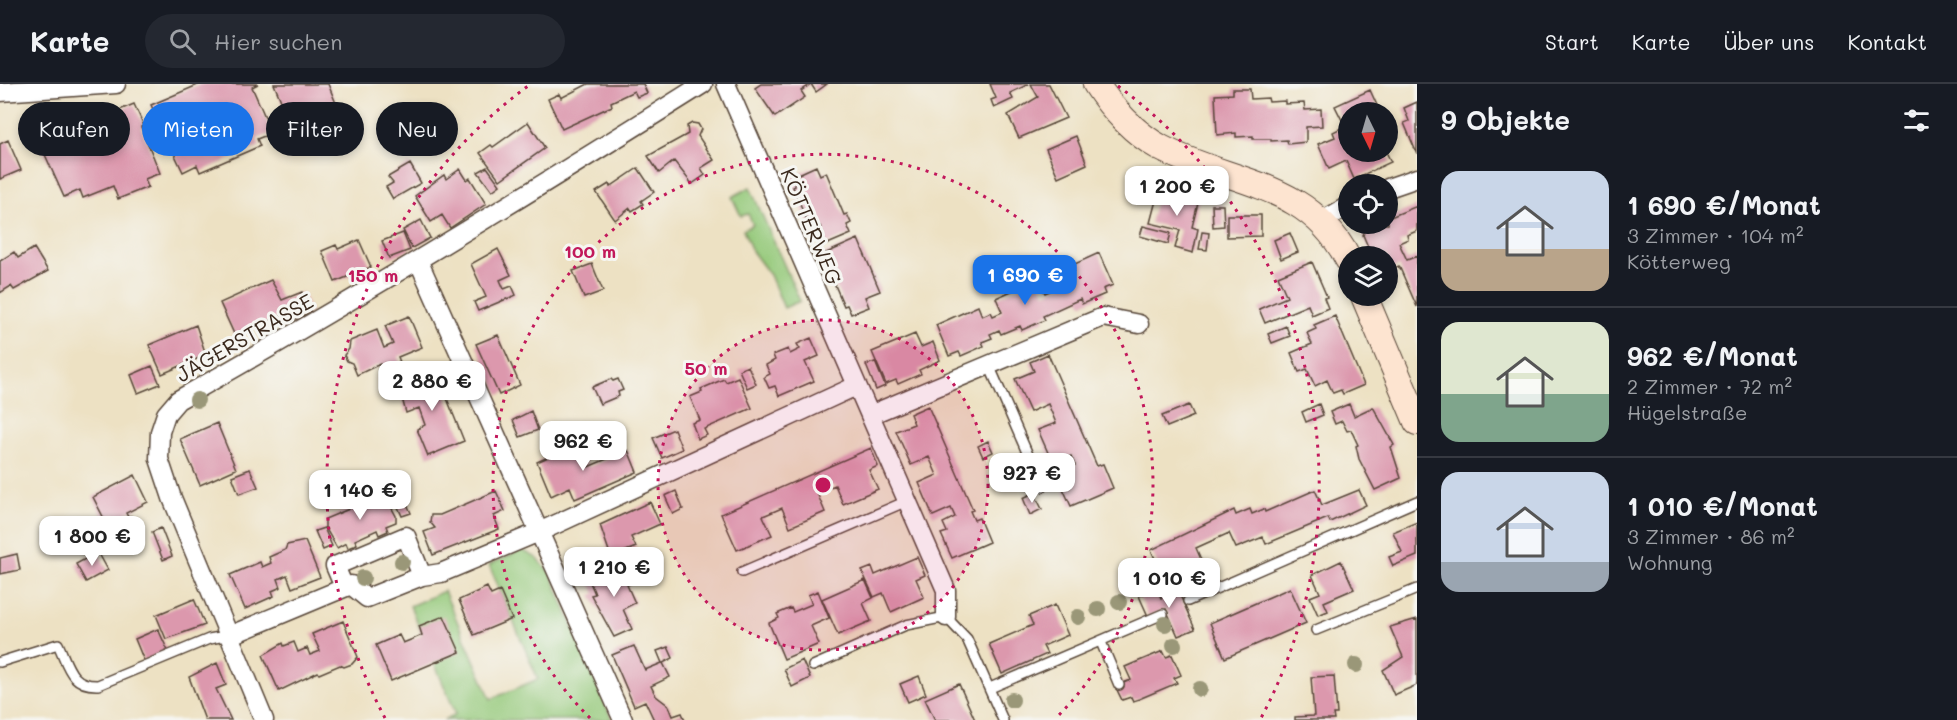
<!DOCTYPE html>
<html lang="de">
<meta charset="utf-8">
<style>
:root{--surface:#171b24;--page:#242831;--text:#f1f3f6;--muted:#9ea1a6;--line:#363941;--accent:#1a73e8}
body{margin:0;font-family:Mali,sans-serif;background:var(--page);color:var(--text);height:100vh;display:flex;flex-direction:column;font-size:22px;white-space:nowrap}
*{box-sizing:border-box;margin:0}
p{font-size:20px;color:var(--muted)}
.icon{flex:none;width:33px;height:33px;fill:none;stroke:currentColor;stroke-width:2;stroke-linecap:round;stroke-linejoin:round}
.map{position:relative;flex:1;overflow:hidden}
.panel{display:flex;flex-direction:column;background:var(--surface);width:540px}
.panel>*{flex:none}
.guide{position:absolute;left:18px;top:18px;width:570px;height:54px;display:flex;gap:12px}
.needle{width:39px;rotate:175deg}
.buttons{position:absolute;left:1338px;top:18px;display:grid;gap:12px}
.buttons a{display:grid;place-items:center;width:60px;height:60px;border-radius:50%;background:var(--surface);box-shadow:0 3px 9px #0003;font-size:30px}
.price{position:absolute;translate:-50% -51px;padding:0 14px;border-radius:12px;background:#fff;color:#222;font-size:20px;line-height:39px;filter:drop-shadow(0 2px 3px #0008)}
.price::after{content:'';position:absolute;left:50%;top:36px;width:18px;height:14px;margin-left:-9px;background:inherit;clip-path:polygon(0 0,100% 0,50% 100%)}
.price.on{background:var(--accent);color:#fff}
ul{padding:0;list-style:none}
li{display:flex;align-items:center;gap:18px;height:150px;padding:0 24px}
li+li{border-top:2px solid var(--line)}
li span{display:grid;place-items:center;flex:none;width:168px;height:120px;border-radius:18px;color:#555}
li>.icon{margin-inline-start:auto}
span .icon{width:72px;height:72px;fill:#fffc;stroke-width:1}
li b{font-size:26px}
h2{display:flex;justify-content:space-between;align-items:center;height:72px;padding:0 24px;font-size:26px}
.tag{padding:0 21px;border-radius:27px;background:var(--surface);box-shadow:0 3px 9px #0003;font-size:21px;line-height:54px}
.tag.on{background:var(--accent);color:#fff}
header{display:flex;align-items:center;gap:36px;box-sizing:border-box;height:84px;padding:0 30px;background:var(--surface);border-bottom:2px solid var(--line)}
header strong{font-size:28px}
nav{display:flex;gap:33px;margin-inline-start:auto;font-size:21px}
.search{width:420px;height:54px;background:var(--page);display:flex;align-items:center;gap:15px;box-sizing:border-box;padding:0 21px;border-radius:33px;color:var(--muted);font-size:22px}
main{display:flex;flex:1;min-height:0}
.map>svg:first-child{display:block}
.green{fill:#95c97a;stroke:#687a4c;stroke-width:1.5}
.building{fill:#dc98ad}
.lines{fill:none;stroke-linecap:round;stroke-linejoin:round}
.lane-casing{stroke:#564537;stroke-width:12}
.street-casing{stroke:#564537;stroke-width:21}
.secondary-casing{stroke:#564537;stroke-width:28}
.lane{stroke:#fff;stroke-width:9}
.street{stroke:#fff;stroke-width:18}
.secondary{stroke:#fde4d0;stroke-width:26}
.tree{fill:#9a9778}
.ring{fill:none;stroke:#c2185b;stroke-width:3;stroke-dasharray:3 6}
.labels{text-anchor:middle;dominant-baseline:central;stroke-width:6;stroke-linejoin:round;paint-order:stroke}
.street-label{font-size:21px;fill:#3b2a1e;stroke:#f6f6f2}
.centre{fill:#c2185b;stroke:#f6f6f2;stroke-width:3}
.ring-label{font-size:18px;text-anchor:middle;font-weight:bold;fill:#c2185b;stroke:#f6f6f2;stroke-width:6;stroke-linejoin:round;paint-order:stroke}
</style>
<header>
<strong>Karte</strong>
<div class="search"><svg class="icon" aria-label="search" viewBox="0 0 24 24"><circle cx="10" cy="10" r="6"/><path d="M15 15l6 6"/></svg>Hier suchen</div>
<nav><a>Start</a><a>Karte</a><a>Über uns</a><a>Kontakt</a></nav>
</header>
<main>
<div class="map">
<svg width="1417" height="636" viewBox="0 0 1417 636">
<rect width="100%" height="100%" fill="#f6f6f2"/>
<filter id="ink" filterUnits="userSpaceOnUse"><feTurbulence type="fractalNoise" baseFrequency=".0167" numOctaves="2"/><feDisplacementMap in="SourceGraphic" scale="12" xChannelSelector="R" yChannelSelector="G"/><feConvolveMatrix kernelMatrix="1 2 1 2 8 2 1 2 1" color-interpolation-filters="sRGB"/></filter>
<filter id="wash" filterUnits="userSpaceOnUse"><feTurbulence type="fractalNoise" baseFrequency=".008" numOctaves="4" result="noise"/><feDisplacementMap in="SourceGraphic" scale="24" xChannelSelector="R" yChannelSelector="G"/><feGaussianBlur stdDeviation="1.35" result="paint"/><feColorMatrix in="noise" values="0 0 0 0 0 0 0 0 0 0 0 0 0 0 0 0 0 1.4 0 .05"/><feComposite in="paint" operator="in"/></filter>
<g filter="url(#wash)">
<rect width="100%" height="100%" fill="#ede1c3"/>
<!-- green -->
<path class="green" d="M750,103L800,217L784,224L770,191L752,167L743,146L753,141L748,130L741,132L732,113Z
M522,466L537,474L551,490L612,636H444L456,630L410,522L444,507L491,615L538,595L489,481Z"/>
<g id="blocks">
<!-- building -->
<path class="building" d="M200,0H258L252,3L272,49L257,55L260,62L200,88L197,81L183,88L151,21Z
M274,0H328L338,24L307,37L304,30L289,36Z
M588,0H643L647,9L637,13L634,7L611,18L612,22L562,45L548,15L559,10L561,14Z
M761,0H827L816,8L811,0L801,7L805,13L775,33L755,4Z
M990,0H1029L1010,9L1013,15L994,24L991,16L996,14Z
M1031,0H1049L1066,34L1019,54L1008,31L1038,13Z
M1233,5H1250L1251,15L1268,14L1269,18L1285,17V20L1304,19L1305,26L1321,25L1322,42L1306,43V58L1288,60L1287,56L1271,57V55H1253V52L1236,53V49L1217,51L1215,11L1233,10Z
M1370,6L1380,28H1348V33L1342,36L1335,22Z
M1417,18V70L1404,39L1409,37L1404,24Z
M134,20L144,42L141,43L160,89L145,95L148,103L118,115L113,102L83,114L80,106L64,113L34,46L80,26L86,40Z
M528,38L545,64L500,96L480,69L491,61L493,63Z
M692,39L698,40L701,45L698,52L714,76L701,84L705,91L692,100L674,77L659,89L648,72L688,50L687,42Z
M1345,42L1348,50V68H1386L1391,78L1354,95L1346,77L1329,85L1318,60L1335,53L1333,48Z
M1076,52L1087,80L1058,93L1046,65Z
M8,56L21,86L0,95V60Z
M410,80L421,99L393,115L386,103L393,99L388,93Z
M816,82L820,91L826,88L844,131L847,130L851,139L847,141L851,150L823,162L819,153L824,151L820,142L811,146L793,103L795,102L792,93Z
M487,83L500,101L492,107L478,88Z
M638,84L654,108L641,117L643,120L632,127L630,124L615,136L596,108L609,100L610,103Z
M460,85L467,96L470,94L486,120L450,144L442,131L431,138L415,112L444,91L446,95Z
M1159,105L1199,115L1192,143L1198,145L1193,169L1175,164L1180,146L1150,139Z
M1212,121H1223L1224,142L1213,143Z
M1417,122V147L1407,151L1408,155L1399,159L1407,176L1417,172V223L1399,182L1388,187V172H1372L1363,151L1366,144L1375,140H1388V134Z
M1227,131H1261V152L1227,153Z
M421,136L430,154L412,164L403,146Z
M1143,142L1171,149L1168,160L1140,152Z
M1202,148L1209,149L1207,166L1199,165Z
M403,149L410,166L389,174L382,157Z
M1290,149L1298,168L1281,175L1274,156Z
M858,155L880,207L865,213L869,223L851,230L847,221L844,222L822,171Z
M359,156L371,183L335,198L322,167L336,161L338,165Z
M34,164L48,187L14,206L11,202L0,209V177L14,168L18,174Z
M498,165L511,191L500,196L504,205L512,202L516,211L478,227L474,218L486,213L471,180Z
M1099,169L1113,201L1103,205L1105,210L1082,220L1080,215L1043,232L1045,236L1022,246L1020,242L1001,250L999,246L990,250L992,254L982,258L984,262L961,272L959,268L949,272L936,241L978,222L982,232L991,228L993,232L1002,228L996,214L1038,195L1045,209L1063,201L1057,188Z
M1312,178L1327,213L1324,214L1328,224L1312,231L1308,221L1265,239L1259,225L1287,213L1278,192Z
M592,180L603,207L584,214L573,187Z
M271,196L282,216L302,208L311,228L291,237L288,229L235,252L220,219Z
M409,232L422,263L398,273L400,278L383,286L380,280L357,291L352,279L347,277L344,271L349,265L350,257L377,246L384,264L393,260L385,242Z
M1335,232L1364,301L1343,310L1341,306L1333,309L1327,296L1315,302L1307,285L1299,288L1291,269L1312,260L1307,249L1316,245L1314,241Z
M196,241L206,271L162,290L149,261Z
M1286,242L1290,252L1272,259L1268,250Z
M915,250L921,263L933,258L940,276L919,286L921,290L898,300L896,296L886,300L872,268Z
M498,251L520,301L499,311L476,260Z
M811,254L819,272L805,278L814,297L779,312L775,302L769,304L764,293L770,290L766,281L775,276L773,271L788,265L790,270L800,265L797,260Z
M1048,270L1097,382L1103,380L1113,404L1071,422L1060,398L1069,394L1066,385L1075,381L1071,372L1053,380L1038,346L1056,339L1048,320L1030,328L1015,295L1034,287L1030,278Z
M875,278L885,302L876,306L866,281Z
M152,282L160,300L138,309L131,291Z
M748,282L756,300L747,304L739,286Z
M436,287L464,357L428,372L417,345L425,341L419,324L406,329L399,303L411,298L409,294L415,291L422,289L424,292Z
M738,293L752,324L704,345L707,351L698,355L692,339L700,336L690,313L702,308L701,305L724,295L726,298Z
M611,295L613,297L618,295L623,306L618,308L619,312L600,320L592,303Z
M1319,320L1323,331L1306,338L1302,328Z
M1349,320L1354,332L1373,323L1394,361L1391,363L1401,394L1375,406L1359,375L1356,362L1358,361L1351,346L1347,347L1342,337L1335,340L1330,328Z
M1189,321L1194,332L1167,343L1162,332Z
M928,322L973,426L970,427L974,436L979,434L989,458L952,474L941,450L947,448L943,439L955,433L951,424L933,432L919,399L937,391L929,373L911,381L896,347L914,340L910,330Z
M531,327L538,346L520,353L513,336Z
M217,339L236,385L200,401L180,355Z
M674,345L682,365L662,374L653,354Z
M988,357L993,368L983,373L978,362Z
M578,360L588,383L628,366L637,388L575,415L570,403L551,412L537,378Z
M871,364L878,382L869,386L878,405L843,420L835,401L817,409L825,428L790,443L782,424L763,432L772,451L737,466L721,430Z
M250,385L258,403L239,410L232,392Z
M135,391L148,418L126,429L128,433L131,432L138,447L116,458L93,413Z
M1315,406L1322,421L1359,406L1366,421L1330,438L1328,434L1266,460L1263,453L1236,464L1229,449L1196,464L1203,480L1165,496L1151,466L1234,426L1236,431L1250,425L1252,430L1264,425L1265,428Z
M496,407L505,427L494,432L499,445L433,471L424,448L435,444L430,438L431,431H440Z
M676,407L683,425L673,430L665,412Z
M1034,409L1042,425L1030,431L1023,414Z
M384,410L396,432V438L386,442L388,447L379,451L377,446L355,456L357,460L353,462L348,464L346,459L337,464L325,443V435L349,425L346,416L356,412L360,420Z
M403,411L411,429L402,432L394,414Z
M650,418L660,440L631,453L636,463L611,473L600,441Z
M1417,438V472L1393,482L1389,473L1402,468L1393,448Z
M161,444L172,472L163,476L152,448Z
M324,444L332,462L323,466L315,447Z
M305,457L320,493L292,504L287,491L278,495L281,503L272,507L274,512L245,525L230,491L260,478L262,483L271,479L269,473L285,466L287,461Z
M98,468L108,486L86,498L76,480Z
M17,470L20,486L0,490V474Z
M917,473L925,491L916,495L924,513L891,528L883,509L874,513L862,487L872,483L875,491Z
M1341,477L1354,505L1324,518L1328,527L1318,531L1310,513L1320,509L1312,491Z
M627,479L636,497L627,501L635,519L623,525L632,545L614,553L591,511L595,510L589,496Z
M865,496L873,514L863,519L871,537L838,551L822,515Z
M487,503L491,511L500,507L512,535L474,551L459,516Z
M1157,504L1161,514L1178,507L1195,545L1178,552L1166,525L1148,532L1139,512Z
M1290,504L1306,539L1225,574L1210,539Z
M818,507L829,534L811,542L819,560L784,575L769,539L779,534L777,530L791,524L793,528L812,520L808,511Z
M194,515L205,541L166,555L156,531Z
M1055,521L1068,551L1043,562L1047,570L1002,590L989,560L1033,541L1029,532Z
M444,532L460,568L391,597L376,561L399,551L403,559L413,555L422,551L419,542Z
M1417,535V601L1394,611L1383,586L1403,573L1390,543Z
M343,537L358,573L352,580L344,583L340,581L319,590L318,588L279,607L263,571L283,559L284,562L294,558L298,568L307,564L310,571L320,567L312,550Z
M158,545L168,567L144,577L135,555Z
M634,562L645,586L662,579L657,567L668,563L673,574L663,579L670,593L651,602L656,612L669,622L673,632L682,629L685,636H654L645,617L634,622L612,571Z
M1163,567L1166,573L1172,571L1181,591L1174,594L1177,599L1139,615L1133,617L1131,613L1122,616L1115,602L1131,596L1125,583Z
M802,576L810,594L792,603L784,585Z
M217,579L226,601L216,605L231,636H205L189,593Z
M919,592L926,610L908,618L900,600Z
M1334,592L1337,630H1333L1334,636H1295V633L1314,632L1311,593Z
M959,600L975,636H935L925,615Z"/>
</g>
</g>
<g filter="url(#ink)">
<use href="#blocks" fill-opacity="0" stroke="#564537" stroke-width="1.5"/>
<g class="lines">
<defs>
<path id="lane" d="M989,281L1042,403
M742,488L907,417
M1188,517L1417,417
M1316,546L1417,505
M1101,558L1119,601
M0,578L58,560C68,581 70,602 98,601L209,555L231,551
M813,582L906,541L946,533L967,555L1003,636
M990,604L1163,530"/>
<path id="street" d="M726,0L946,506V533
M0,8L116,0
M1388,104L1417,94
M1322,137L1348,122
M418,176L623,636
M870,331L1103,233L1139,240
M344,503L335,482L406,452L422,492
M231,551L351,501L367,514L422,492L441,489L539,448L856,302
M264,636L172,414L159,375L160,348L166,330L178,316C356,216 530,109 703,0"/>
<path id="secondary" d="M1096,0C1112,25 1135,50 1161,64C1230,100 1308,97 1348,175
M1364,212L1417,338"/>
</defs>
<!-- lane casing -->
<use href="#lane" class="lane-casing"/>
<!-- street casing -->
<use href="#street" class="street-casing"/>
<!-- secondary casing -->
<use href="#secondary" class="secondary-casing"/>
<!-- lane -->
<use href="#lane" class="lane"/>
<!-- street -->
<use href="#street" class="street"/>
<!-- secondary -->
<use href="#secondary" class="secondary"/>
</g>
<!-- trees -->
<g class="tree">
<circle cx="197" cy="316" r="8"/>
<circle cx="402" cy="478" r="8"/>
<circle cx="363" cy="494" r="8"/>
<circle cx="1119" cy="518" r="8"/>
<circle cx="1098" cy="525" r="8"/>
<circle cx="1078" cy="533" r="8"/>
<circle cx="1165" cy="540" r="8"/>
<circle cx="1174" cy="561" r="8"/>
<circle cx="1356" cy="581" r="8"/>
<circle cx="1200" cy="605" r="8"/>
<circle cx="1012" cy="616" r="8"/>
</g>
</g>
<!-- distance rings -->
<circle cx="823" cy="401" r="165" fill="#c2185b" fill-opacity=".12"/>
<g class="ring">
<circle cx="823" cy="401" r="165"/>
<path d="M590 634A330 330 0 1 1 1056 634"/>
<path d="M385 634A496 496 0 0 1 528 2M1118 2A496 496 0 0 1 1261 634"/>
</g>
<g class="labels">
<!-- street labels -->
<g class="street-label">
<text transform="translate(812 142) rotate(67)">KÖTTERWEG</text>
<text transform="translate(244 253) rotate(-30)">JÄGERSTRASSE</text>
</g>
</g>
<circle cx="823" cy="401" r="9" class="centre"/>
<g class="ring-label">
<text x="590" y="174">100 m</text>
<text x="373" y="198">150 m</text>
<text x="706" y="291">50 m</text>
</g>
</svg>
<div class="buttons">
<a><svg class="needle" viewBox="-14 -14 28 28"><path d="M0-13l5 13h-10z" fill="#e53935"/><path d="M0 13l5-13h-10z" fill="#9ea1a6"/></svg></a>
<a><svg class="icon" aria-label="locate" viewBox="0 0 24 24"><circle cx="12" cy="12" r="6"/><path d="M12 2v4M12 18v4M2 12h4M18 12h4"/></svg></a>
<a><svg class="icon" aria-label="layers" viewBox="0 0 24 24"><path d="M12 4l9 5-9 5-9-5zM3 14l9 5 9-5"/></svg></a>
</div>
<b class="price" style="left:1177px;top:133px">1 200 €</b>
<b class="price on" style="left:1025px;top:222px">1 690 €</b>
<b class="price" style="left:432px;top:328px">2 880 €</b>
<b class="price" style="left:583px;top:388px">962 €</b>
<b class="price" style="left:1032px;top:420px">927 €</b>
<b class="price" style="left:360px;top:437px">1 140 €</b>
<b class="price" style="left:92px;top:483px">1 800 €</b>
<b class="price" style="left:614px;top:514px">1 210 €</b>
<b class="price" style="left:1169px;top:525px">1 010 €</b>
<div class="guide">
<a class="tag">Kaufen</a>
<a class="tag on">Mieten</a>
<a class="tag">Filter</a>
<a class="tag">Neu</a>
</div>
</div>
<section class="panel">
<h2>9 Objekte<svg class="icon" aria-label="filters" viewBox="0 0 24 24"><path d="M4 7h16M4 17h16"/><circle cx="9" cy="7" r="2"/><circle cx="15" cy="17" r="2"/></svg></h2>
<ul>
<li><span style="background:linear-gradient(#c9d6e8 65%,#b9a48a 0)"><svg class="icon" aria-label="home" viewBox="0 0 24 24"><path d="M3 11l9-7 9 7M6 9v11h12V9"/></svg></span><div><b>1 690 €/Monat</b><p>3 Zimmer · 104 m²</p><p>Kötterweg</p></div></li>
<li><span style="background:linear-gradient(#dfe7d0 60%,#7fa58c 0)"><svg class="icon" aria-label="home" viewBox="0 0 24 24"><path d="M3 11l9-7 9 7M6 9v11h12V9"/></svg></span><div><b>962 €/Monat</b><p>2 Zimmer · 72 m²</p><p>Hügelstraße</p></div></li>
<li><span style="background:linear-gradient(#c9d6e8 75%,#9aa5b1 0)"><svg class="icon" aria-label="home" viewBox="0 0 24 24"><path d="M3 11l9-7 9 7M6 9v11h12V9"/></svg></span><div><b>1 010 €/Monat</b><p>3 Zimmer · 86 m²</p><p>Wohnung</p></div></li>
</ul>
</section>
</main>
